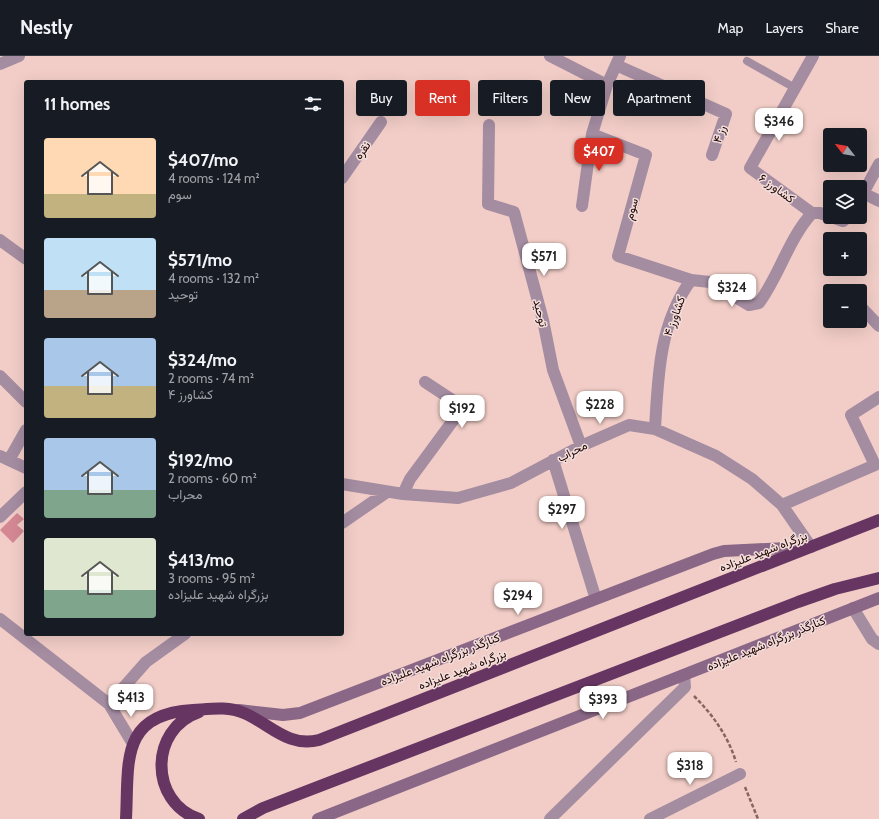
<!DOCTYPE html>
<meta charset="utf-8">
<style>
:root{--surface:#171b24;--page:#20242c;--text:#f1f3f6;--muted:#9ea1a6;--line:#363941;--accent:#d93025}
body{margin:0;font-family:Cabin,Vazirmatn,sans-serif;background:var(--page);color:var(--text);height:100vh;display:flex;flex-direction:column;font-size:15px;white-space:nowrap}
*{box-sizing:border-box;margin:0}
p{font-size:13px;color:var(--muted)}
.icon{flex:none;width:22px;height:22px;fill:none;stroke:currentColor;stroke-width:2;stroke-linecap:round;stroke-linejoin:round}
.map{position:relative;flex:1;overflow:hidden}
.details{position:absolute;left:24px;top:24px;width:320px;height:556px;display:flex;flex-direction:column;background:var(--surface);border-radius:4px;box-shadow:0 4px 16px #0002}
.details>*{flex:none}
.top-card{position:absolute;left:356px;top:24px;width:380px;height:36px;display:flex;gap:8px}
.needle{width:26px;rotate:301deg}
.controls{position:absolute;left:823px;top:72px;display:grid;gap:8px}
.controls a{display:grid;place-items:center;width:44px;height:44px;border-radius:4px;background:var(--surface);box-shadow:0 4px 16px #0002;font-size:20px}
.price{position:absolute;translate:-50% -34px;padding:0 9px;border-radius:8px;background:#fff;color:#222;font-size:13px;line-height:26px;filter:drop-shadow(0 1px 2px #0008)}
.price::after{content:'';position:absolute;left:50%;top:24px;width:12px;height:9px;margin-left:-6px;background:inherit;clip-path:polygon(0 0,100% 0,50% 100%)}
.price.active{background:var(--accent);color:#fff}
ul{padding:0;list-style:none}
li{display:flex;align-items:center;gap:12px;height:100px;padding:0 20px}
li span{display:grid;place-items:center;flex:none;width:112px;height:80px;border-radius:4px;color:#555}
li>.icon{margin-inline-start:auto}
span .icon{width:48px;height:48px;fill:#fffc;stroke-width:1}
li b{font-size:17px}
h2{display:flex;justify-content:space-between;align-items:center;height:48px;padding:0 20px;font-size:17px}
.chip{padding:0 14px;border-radius:4px;background:var(--surface);box-shadow:0 4px 16px #0002;font-size:14px;line-height:36px}
.chip.active{background:var(--accent);color:#fff}
header{display:flex;align-items:center;gap:24px;box-sizing:border-box;height:56px;padding:0 20px;background:var(--surface);border-bottom:1px solid var(--line)}
header strong{font-size:19px}
nav{display:flex;gap:22px;margin-inline-start:auto;font-size:14px}
.map>svg:first-child{display:block}
.building{fill:#d48894}
.lines{fill:none;stroke-linecap:round;stroke-linejoin:round}
.path{stroke:#866561;stroke-width:2.5;stroke-dasharray:4 2;stroke-linecap:butt}
.lane{stroke:#a48ca1;stroke-width:8}
.street{stroke:#a48ca1;stroke-width:12}
.secondary{stroke:#8a6786;stroke-width:12}
.highway{stroke:#663562;stroke-width:12}
.labels{text-anchor:middle;dominant-baseline:central;stroke-width:3;stroke-linejoin:round;paint-order:stroke}
.street-label{font-size:12px;fill:#220402;stroke:#f2dfdc}
</style>
<header>
<strong>Nestly</strong>
<nav><a>Map</a><a>Layers</a><a>Share</a></nav>
</header>
<div class="map">
<svg width="879" height="763" viewBox="0 0 879 763">
<rect width="100%" height="100%" fill="#f2cdc7"/>
<!-- building -->
<path class="building" d="M17,457L24,463L17,469L24,475L13,487L0,474Z"/>
<g class="lines">
<!-- path -->
<path class="path" d="M694,640C713,659 728,680 736,706
M745,731L758,763"/>
<!-- lane -->
<path class="lane" d="M747,5L795,32"/>
<!-- street -->
<path class="street" d="M550,0L607,29
M620,0L607,29L592,78L646,99L618,200L691,224
M0,8L19,0
M616,9L726,58L712,99
M489,69L488,148L514,156L543,264L553,314L581,390
M342,122L381,66
M863,137L879,145
M860,143L879,108
M582,150L592,78
M812,157L750,112L813,0
M0,184L26,203
M862,252L879,270
M0,320L26,346
M655,373C658,320 659,268 691,224L710,226L749,249L759,247C780,218 788,184 812,157H820L843,165L848,161
M0,400L26,412
M9,404L26,374
M553,404L594,537
M342,428L403,438L458,442L511,427L581,390L629,369L655,373L716,400L752,423L782,449L811,491
M403,438L410,423L463,351L425,326
M782,449L875,409L851,359L879,341
M0,461L26,436
M342,467L387,436
M853,552L872,583L879,588
M0,563L109,648L133,688
M109,648L146,606L185,578
M550,763L685,631L684,619
M650,763L740,718"/>
<!-- secondary -->
<path class="secondary" d="M239,654L283,659L300,657L713,498L724,495L808,491
M318,763L879,542"/>
<!-- highway -->
<path class="highway" d="M126,763C129,707 119,658 193,654C210,653 228,650 244,657C270,668 288,692 319,684L879,464
M199,763C149,746 149,673 199,656
M243,763L263,752L798,546L835,533L879,522"/>
</g>
<g class="labels">
<!-- street labels -->
<g class="street-label">
<text transform="translate(719 78) rotate(-71)">رز ۴</text>
<text transform="translate(362 94) rotate(-55)">نقره</text>
<text transform="translate(777 132) rotate(36)">کشاورز ۶</text>
<text transform="translate(631 153) rotate(-75)">سوم</text>
<text transform="translate(541 257) rotate(76)">توحید</text>
<text transform="translate(674 260) rotate(-70)">کشاورز ۴</text>
<text transform="translate(572 395) rotate(-27)">محراب</text>
<text transform="translate(763 495) rotate(-21)">بزرگراه شهید علیزاده</text>
<text transform="translate(766 587) rotate(-22)">کنارگذر بزرگراه شهید علیزاده</text>
<text transform="translate(440 603) rotate(-21)">کنارگذر بزرگراه شهید علیزاده</text>
<text transform="translate(462 613) rotate(-21)">بزرگراه شهید علیزاده</text>
</g>
</g>
</svg>
<div class="controls">
<a><svg class="needle" viewBox="-14 -14 28 28"><path d="M0-13l5 13h-10z" fill="#e53935"/><path d="M0 13l5-13h-10z" fill="#9ea1a6"/></svg></a>
<a><svg class="icon" aria-label="layers" viewBox="0 0 24 24"><path d="M12 4l9 5-9 5-9-5zM3 14l9 5 9-5"/></svg></a>
<a>+</a>
<a>−</a>
</div>
<b class="price" style="left:779px;top:86px">$346</b>
<b class="price active" style="left:599px;top:116px">$407</b>
<b class="price" style="left:544px;top:221px">$571</b>
<b class="price" style="left:732px;top:252px">$324</b>
<b class="price" style="left:600px;top:369px">$228</b>
<b class="price" style="left:462px;top:373px">$192</b>
<b class="price" style="left:562px;top:474px">$297</b>
<b class="price" style="left:518px;top:560px">$294</b>
<b class="price" style="left:131px;top:662px">$413</b>
<b class="price" style="left:603px;top:664px">$393</b>
<b class="price" style="left:690px;top:730px">$318</b>
<div class="top-card">
<a class="chip">Buy</a>
<a class="chip active">Rent</a>
<a class="chip">Filters</a>
<a class="chip">New</a>
<a class="chip">Apartment</a>
</div>
<section class="details">
<h2>11 homes<svg class="icon" aria-label="filters" viewBox="0 0 24 24"><path d="M4 7h16M4 17h16"/><circle cx="9" cy="7" r="2"/><circle cx="15" cy="17" r="2"/></svg></h2>
<ul>
<li><span style="background:linear-gradient(#ffd9b3 70%,#c2b280 0)"><svg class="icon" aria-label="home" viewBox="0 0 24 24"><path d="M3 11l9-7 9 7M6 9v11h12V9"/></svg></span><div><b>$407/mo</b><p>4 rooms · 124 m²</p><p>سوم</p></div></li>
<li><span style="background:linear-gradient(#bfe0f5 65%,#b9a48a 0)"><svg class="icon" aria-label="home" viewBox="0 0 24 24"><path d="M3 11l9-7 9 7M6 9v11h12V9"/></svg></span><div><b>$571/mo</b><p>4 rooms · 132 m²</p><p>توحید</p></div></li>
<li><span style="background:linear-gradient(#a9c7e8 60%,#c2b280 0)"><svg class="icon" aria-label="home" viewBox="0 0 24 24"><path d="M3 11l9-7 9 7M6 9v11h12V9"/></svg></span><div><b>$324/mo</b><p>2 rooms · 74 m²</p><p>کشاورز ۴</p></div></li>
<li><span style="background:linear-gradient(#a9c7e8 65%,#7fa58c 0)"><svg class="icon" aria-label="home" viewBox="0 0 24 24"><path d="M3 11l9-7 9 7M6 9v11h12V9"/></svg></span><div><b>$192/mo</b><p>2 rooms · 60 m²</p><p>محراب</p></div></li>
<li><span style="background:linear-gradient(#dfe7d0 65%,#7fa58c 0)"><svg class="icon" aria-label="home" viewBox="0 0 24 24"><path d="M3 11l9-7 9 7M6 9v11h12V9"/></svg></span><div><b>$413/mo</b><p>3 rooms · 95 m²</p><p>بزرگراه شهید علیزاده</p></div></li>
</ul>
</section>
</div>
